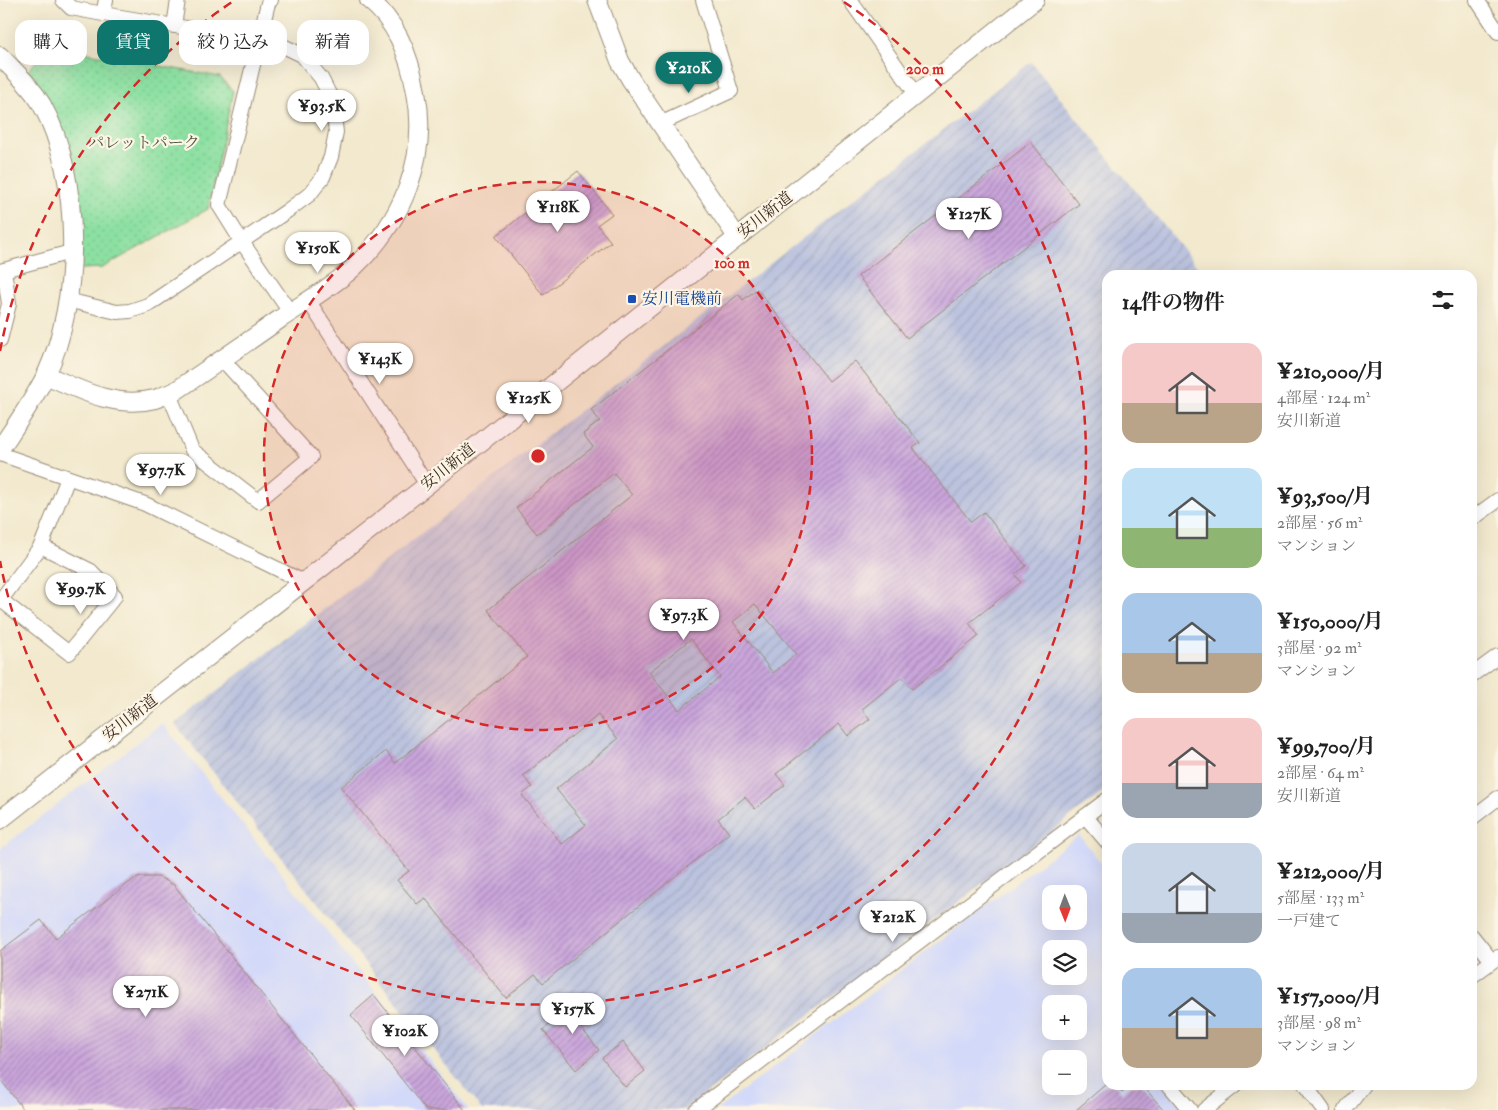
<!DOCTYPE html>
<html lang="ja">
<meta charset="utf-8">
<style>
:root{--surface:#fff;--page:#f6f6f6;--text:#222;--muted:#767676;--accent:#0f766e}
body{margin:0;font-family:"IM FELL Double Pica","Noto Serif JP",serif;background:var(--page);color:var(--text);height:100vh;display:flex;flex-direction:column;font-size:19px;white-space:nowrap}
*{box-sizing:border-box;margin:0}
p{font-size:16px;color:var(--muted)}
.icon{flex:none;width:28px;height:28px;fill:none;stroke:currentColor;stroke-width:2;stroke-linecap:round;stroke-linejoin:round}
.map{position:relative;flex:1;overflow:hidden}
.sheet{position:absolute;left:1102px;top:270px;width:375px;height:820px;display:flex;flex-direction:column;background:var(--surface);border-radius:15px;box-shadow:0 5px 20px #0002}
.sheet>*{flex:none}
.banner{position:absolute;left:15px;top:20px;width:475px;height:45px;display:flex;gap:10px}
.needle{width:32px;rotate:179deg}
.tools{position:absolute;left:1042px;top:885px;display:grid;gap:10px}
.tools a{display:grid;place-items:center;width:45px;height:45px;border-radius:10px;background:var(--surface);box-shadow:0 5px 20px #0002;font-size:25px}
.price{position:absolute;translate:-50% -42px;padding:0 11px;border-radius:18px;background:#fff;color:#222;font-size:16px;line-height:32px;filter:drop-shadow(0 1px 2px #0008)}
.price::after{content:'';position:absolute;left:50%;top:30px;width:15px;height:11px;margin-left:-8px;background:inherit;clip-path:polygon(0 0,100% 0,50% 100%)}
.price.current{background:var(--accent);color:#fff}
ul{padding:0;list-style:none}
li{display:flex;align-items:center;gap:15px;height:125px;padding:0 20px}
li span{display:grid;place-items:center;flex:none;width:140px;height:100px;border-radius:15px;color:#555}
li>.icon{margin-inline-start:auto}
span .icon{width:60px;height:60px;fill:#fffc;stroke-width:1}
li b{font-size:21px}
h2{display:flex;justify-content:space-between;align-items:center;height:60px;padding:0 20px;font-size:21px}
.tag{padding:0 18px;border-radius:15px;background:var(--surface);box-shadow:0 5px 20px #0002;font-size:18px;line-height:45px}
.tag.current{background:var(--accent);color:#fff}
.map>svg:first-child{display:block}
.built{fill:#d3d9f9;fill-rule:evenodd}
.industrial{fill:url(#industrial-furrows)}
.green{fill:url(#green-dots);stroke:#648560}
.building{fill:url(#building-hatch);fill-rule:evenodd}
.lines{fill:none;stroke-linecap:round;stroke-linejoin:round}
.minor-casing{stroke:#968a76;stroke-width:16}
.tertiary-casing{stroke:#968a76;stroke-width:20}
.minor{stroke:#fff;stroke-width:14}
.tertiary{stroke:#fff;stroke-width:18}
.ring{fill:none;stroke:#d62828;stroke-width:2.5;stroke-dasharray:9 6}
.transit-dot{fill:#1a4fb4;stroke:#fcf5e5;stroke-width:2}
.labels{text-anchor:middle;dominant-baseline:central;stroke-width:4.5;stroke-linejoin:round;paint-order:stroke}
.park-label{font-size:16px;fill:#4f583f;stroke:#fcf5e5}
.street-label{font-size:16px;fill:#3b2a1e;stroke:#fcf5e5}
.transit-label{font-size:16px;fill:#164399;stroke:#fcf5e5;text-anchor:start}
.centre{fill:#d62828;stroke:#fcf5e5;stroke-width:2.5}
.ring-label{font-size:15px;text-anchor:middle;font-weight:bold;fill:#d62828;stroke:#fcf5e5;stroke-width:4.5;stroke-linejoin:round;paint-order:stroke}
</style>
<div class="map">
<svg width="1498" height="1110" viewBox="0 0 1498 1110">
<defs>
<pattern id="industrial-furrows" width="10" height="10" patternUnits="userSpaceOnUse" patternTransform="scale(1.25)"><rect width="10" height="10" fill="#bcc3de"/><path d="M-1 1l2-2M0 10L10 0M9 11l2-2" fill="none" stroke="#a2a8be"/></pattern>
<pattern id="green-dots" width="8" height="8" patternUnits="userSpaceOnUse" patternTransform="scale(1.25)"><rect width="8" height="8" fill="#8ce0a2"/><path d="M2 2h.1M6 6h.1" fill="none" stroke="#7ac08b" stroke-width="1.8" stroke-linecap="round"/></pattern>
<pattern id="building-hatch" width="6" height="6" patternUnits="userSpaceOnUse" patternTransform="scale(1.25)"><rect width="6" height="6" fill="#caa6dc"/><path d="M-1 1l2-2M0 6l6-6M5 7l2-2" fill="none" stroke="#a587b2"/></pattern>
</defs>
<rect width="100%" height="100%" fill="#fcf5e5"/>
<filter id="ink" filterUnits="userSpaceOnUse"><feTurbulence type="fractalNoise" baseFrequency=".02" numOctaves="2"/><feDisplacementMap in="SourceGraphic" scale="10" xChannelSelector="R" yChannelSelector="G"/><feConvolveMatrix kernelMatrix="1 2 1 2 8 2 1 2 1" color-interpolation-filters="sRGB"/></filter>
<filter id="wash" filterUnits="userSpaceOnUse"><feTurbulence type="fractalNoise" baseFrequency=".0096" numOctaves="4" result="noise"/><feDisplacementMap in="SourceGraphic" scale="20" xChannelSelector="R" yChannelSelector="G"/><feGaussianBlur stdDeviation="1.12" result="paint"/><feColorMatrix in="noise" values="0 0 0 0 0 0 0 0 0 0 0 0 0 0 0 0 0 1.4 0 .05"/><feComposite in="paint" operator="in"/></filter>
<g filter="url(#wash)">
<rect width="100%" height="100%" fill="#f2e9ce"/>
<!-- built -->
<path class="built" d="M162,723L469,1110H0V849Z
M1079,835L1107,870L1108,1085H1163L1184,1110H717ZM1051,894H1079V921H1051ZM1051,949H1079V976H1051ZM1051,1004H1079V1031H1051ZM1051,1059H1079V1086H1051Z"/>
<!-- industrial -->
<path class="industrial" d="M1031,62L1204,275H1108L1107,789L684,1110H482L175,724Z"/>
<!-- green -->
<path class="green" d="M50,46L220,77L233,91L208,209L102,268L81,269L77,265L75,193L27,72Z"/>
<g id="blocks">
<!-- building -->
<path class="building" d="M1031,142L1079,204L907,338L858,276Z
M578,171L612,214L597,225L611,242L543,295L496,236Z
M757,289L829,381L855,361L920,443L913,448L971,522L984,512L1026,566L1015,574L1021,582L969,623L979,636L912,689L902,677L862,709L870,719L848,736L839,724L776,774L785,785L755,809L745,797L718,819L729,833L543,983L535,974L506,998L425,898L417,904L397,880L409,871L341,787L386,751L395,763L527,657L488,610L632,495L614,473L537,534L516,508L593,447L583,434L600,421L591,410L739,294L743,300ZM755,604L796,654L773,673L733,622ZM691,639L720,677L679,710L649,672ZM598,715L618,739L556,789L586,825L562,844L522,795L532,787L523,776Z
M142,877H159L174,885L355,1110H24L0,1079V951L41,920L56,938L134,879Z
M374,995L465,1110H426L351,1015Z
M580,1000L594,1017L581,1028L599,1050L576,1070L543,1030Z
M623,1042L645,1071L625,1087L602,1058Z
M1105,1085H1115L1122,1093L1131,1085H1142L1164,1110H1076Z"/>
</g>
</g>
<g filter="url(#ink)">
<use href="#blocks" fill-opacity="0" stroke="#968a76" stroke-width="1"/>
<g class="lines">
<defs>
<path id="minor" d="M63,0L71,8L103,14L277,43L302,55L321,78L332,100L336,132L331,157L323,177L310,194L287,211L148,305L130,311L117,312L67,300
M271,0L268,3L219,205L242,242L290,312
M850,0L916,94
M1477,0L1498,32
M103,14L106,0
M174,26L178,0
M660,124L731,91L703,0
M0,271L71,252
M308,300L427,485
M0,340L9,304L4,270
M169,394L192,450L258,501L311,457L222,359
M0,454L145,504L304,582
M1472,519L1498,500
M1,600L69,653L115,596L91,571L41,546
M0,601L41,546L68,478
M1472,675L1498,656
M1085,816L1108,843
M1472,818L1498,798
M1472,936L1492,961
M1472,976L1498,957
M1169,1085L1190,1110
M1305,1085L1323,1110
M696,1110L1108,799
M1204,1110L1236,1085
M1345,1110L1364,1085"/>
<path id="tertiary" d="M597,0L620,61L631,80L737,237
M0,56C15,72 31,86 42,105C82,177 81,301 46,375C33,401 16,425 0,449
M46,375C80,390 116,409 155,399C161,397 167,394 174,392C209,368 245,344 280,319C304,303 334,286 354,267C402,222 429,158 416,92C410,58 397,22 369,0
M0,820L427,485L1035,0"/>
</defs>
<!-- minor casing -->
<use href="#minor" class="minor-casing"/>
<!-- tertiary casing -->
<use href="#tertiary" class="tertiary-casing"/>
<!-- minor -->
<use href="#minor" class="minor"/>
<!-- tertiary -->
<use href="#tertiary" class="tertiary"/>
</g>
</g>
<!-- distance rings -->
<circle cx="538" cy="456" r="274" fill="#d62828" fill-opacity=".12"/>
<g class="ring">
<circle cx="538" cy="456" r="274"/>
<path d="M0 351A548 548 0 0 1 232 2M844 2A548 548 0 1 1 0 561"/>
</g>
<!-- markers -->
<rect class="transit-dot" x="627" y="294" width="10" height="10" rx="2.5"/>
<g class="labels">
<!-- park labels -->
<g class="park-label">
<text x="144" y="143">パレットパーク</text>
</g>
<!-- street labels -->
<g class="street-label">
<text transform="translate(765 215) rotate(-38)">安川新道</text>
<text transform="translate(448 467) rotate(-39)">安川新道</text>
<text transform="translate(130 718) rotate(-38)">安川新道</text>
</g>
<!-- transit labels -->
<g class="transit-label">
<text x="642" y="299">安川電機前</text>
</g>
</g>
<circle cx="538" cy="456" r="8" class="centre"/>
<g class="ring-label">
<text x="925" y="74">200 m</text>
<text x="732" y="268">100 m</text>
</g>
</svg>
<div class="tools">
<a><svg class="needle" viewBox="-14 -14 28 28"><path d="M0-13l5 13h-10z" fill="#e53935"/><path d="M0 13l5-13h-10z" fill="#767676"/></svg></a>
<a><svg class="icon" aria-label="layers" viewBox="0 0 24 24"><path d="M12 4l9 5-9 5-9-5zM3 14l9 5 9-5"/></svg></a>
<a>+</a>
<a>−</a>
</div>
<b class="price current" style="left:689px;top:94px">¥210K</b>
<b class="price" style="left:322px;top:132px">¥93.5K</b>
<b class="price" style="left:558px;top:233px">¥118K</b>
<b class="price" style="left:969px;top:240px">¥127K</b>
<b class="price" style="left:318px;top:274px">¥150K</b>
<b class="price" style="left:380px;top:385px">¥143K</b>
<b class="price" style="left:529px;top:424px">¥125K</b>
<b class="price" style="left:161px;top:496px">¥97.7K</b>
<b class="price" style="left:81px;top:615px">¥99.7K</b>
<b class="price" style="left:684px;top:641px">¥97.3K</b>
<b class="price" style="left:893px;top:943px">¥212K</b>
<b class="price" style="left:146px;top:1018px">¥271K</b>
<b class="price" style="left:573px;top:1035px">¥157K</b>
<b class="price" style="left:405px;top:1057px">¥102K</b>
<div class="banner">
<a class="tag">購入</a>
<a class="tag current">賃貸</a>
<a class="tag">絞り込み</a>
<a class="tag">新着</a>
</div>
<section class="sheet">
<h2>14件の物件<svg class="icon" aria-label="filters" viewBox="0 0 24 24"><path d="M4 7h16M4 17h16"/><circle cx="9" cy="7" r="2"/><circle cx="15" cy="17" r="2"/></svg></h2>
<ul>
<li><span style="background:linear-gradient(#f6c9c9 60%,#b9a48a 0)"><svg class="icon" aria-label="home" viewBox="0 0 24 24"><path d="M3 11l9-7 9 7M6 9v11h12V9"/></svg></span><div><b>¥210,000/月</b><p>4部屋 · 124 m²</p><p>安川新道</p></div></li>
<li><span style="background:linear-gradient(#bfe0f5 60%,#8fb573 0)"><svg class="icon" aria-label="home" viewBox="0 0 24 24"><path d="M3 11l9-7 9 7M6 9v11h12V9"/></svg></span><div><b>¥93,500/月</b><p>2部屋 · 56 m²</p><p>マンション</p></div></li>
<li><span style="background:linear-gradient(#a9c7e8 60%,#b9a48a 0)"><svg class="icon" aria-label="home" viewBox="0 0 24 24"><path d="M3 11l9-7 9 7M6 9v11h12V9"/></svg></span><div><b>¥150,000/月</b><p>3部屋 · 92 m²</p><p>マンション</p></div></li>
<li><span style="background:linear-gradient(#f6c9c9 65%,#9aa5b1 0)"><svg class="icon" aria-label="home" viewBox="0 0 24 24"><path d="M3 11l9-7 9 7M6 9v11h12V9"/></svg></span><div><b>¥99,700/月</b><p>2部屋 · 64 m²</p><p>安川新道</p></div></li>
<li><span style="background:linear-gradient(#c9d6e8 70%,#9aa5b1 0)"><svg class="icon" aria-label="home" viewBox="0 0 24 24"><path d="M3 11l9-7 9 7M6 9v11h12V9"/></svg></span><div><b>¥212,000/月</b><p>5部屋 · 133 m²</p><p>一戸建て</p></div></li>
<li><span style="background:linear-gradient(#a9c7e8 60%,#b9a48a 0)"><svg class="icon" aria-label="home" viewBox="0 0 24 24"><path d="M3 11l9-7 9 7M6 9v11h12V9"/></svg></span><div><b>¥157,000/月</b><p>3部屋 · 98 m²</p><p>マンション</p></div></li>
</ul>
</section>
</div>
